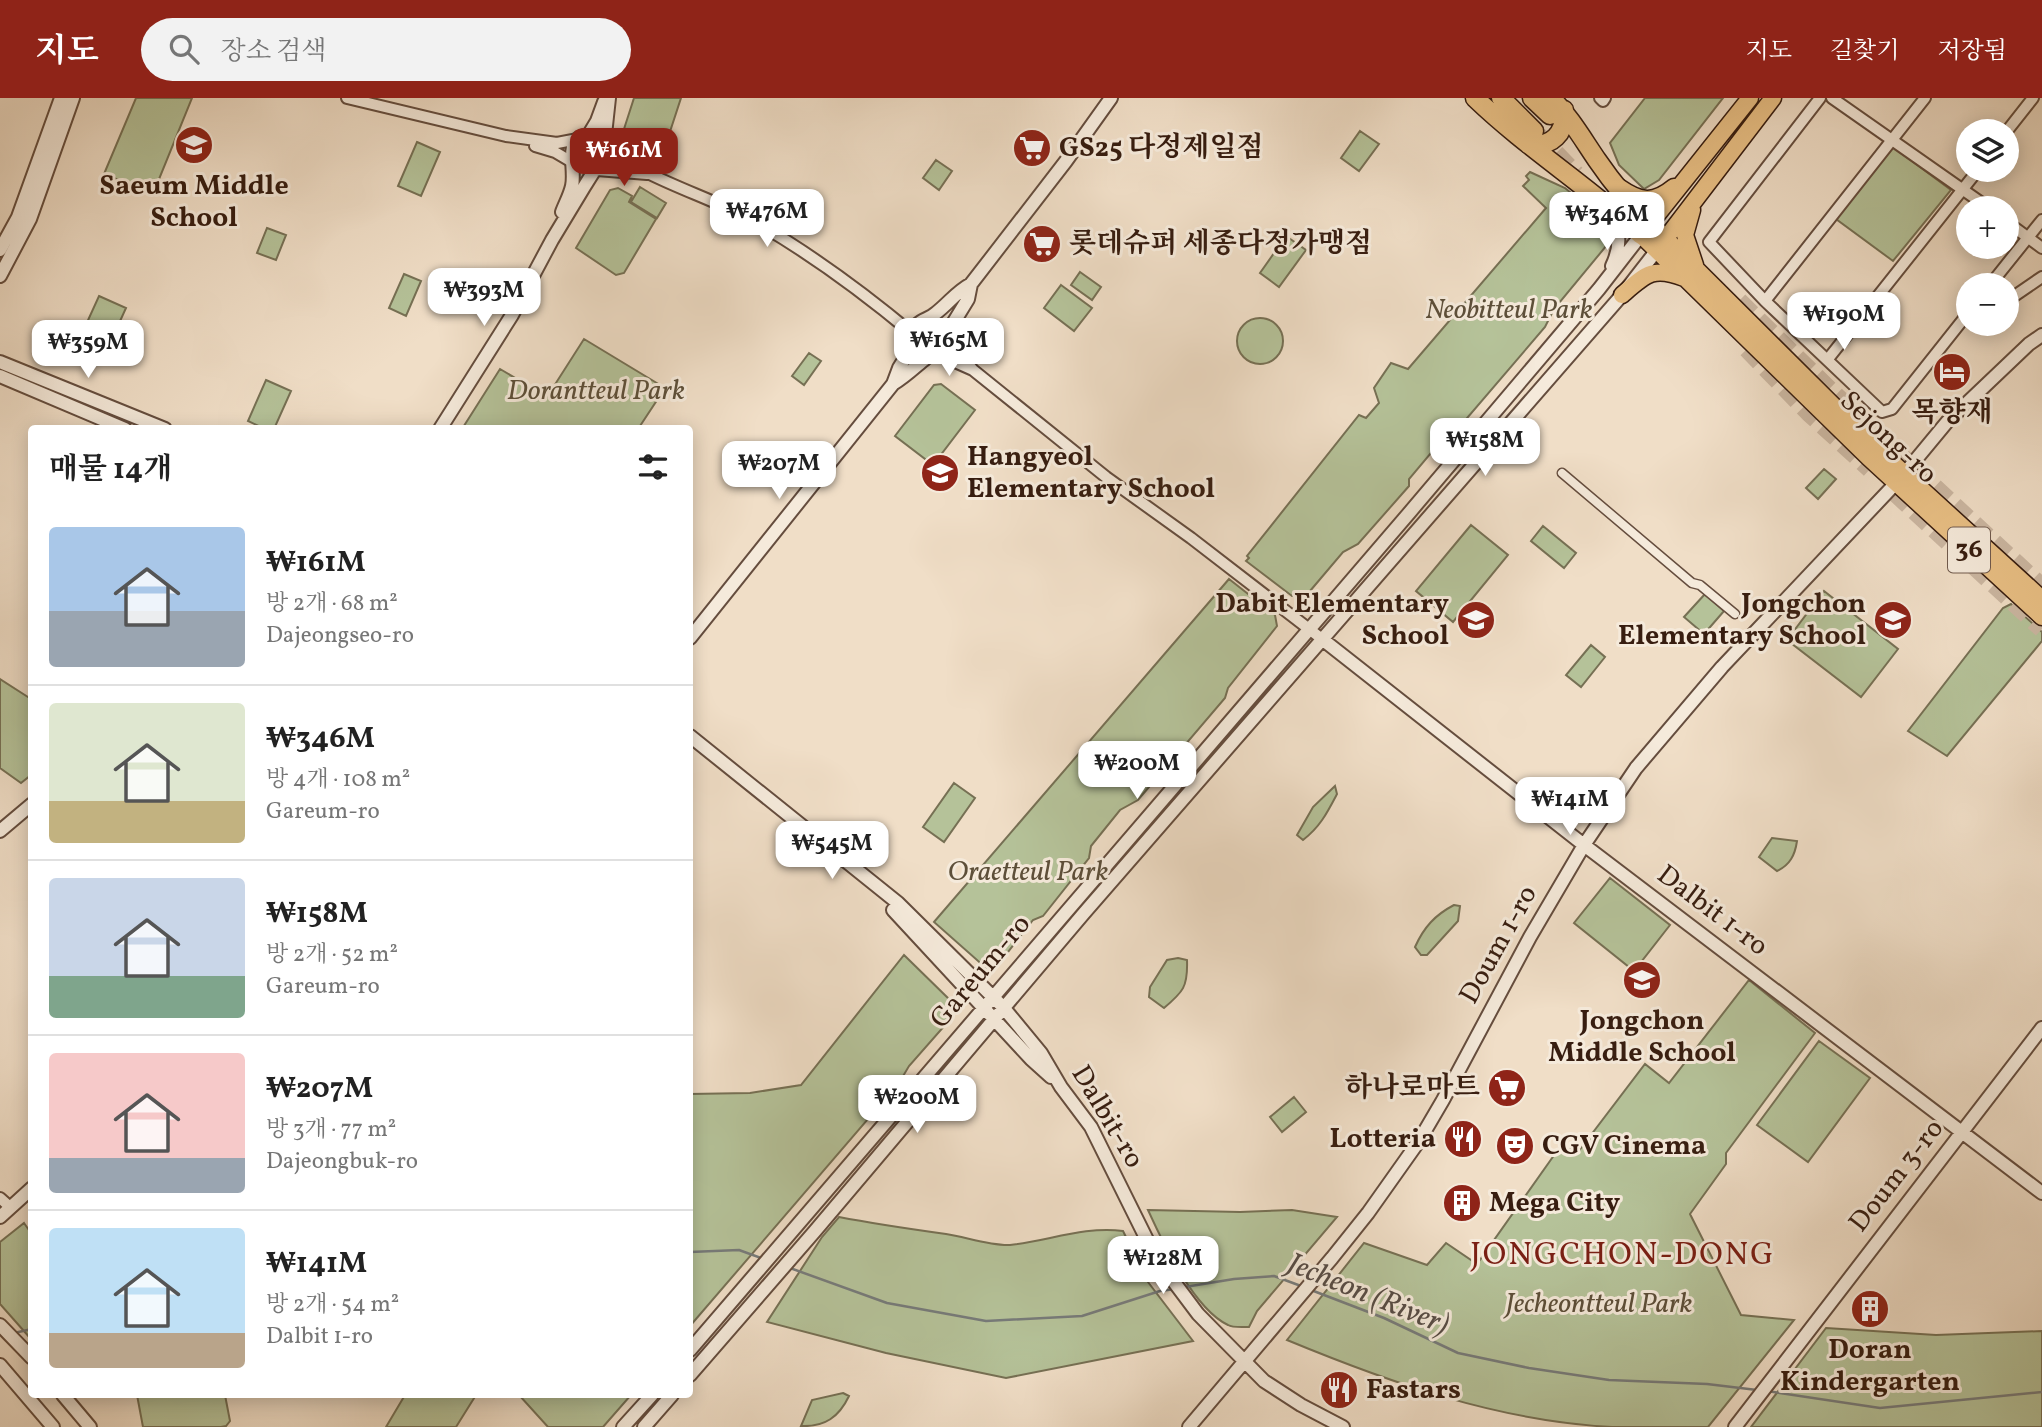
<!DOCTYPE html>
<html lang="ko">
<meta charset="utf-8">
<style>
:root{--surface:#fff;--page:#f2f2f2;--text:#222;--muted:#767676;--line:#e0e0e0;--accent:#8f2418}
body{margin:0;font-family:Vollkorn,"Noto Serif KR",serif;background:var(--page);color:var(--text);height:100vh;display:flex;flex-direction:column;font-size:26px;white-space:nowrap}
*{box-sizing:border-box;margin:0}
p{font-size:23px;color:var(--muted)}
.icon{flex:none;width:38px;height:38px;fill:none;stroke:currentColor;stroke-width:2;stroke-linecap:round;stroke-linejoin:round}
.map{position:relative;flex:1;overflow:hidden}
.sheet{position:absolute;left:28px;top:327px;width:665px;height:973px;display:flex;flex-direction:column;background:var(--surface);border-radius:7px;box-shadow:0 4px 18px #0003}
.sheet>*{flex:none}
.buttons{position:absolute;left:1956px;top:21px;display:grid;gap:14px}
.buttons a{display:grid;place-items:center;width:63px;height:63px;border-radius:50%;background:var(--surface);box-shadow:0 4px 18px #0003;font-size:35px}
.price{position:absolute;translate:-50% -60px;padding:0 16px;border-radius:14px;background:#fff;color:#222;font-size:23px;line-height:46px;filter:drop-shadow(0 2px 4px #0008)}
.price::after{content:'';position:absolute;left:50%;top:42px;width:21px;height:16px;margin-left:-10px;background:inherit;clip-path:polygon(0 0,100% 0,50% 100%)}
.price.active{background:var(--accent);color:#fff}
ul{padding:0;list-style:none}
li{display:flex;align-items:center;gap:21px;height:175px;padding:0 21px}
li+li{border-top:2px solid var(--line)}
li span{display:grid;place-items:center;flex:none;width:196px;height:140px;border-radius:7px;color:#555}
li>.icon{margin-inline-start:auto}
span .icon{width:84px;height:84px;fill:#fffc;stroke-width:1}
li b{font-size:30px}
h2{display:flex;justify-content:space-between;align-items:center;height:84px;padding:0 21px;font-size:30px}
header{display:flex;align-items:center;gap:42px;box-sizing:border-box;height:98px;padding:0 35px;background:var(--accent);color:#fff}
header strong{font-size:33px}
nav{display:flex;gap:38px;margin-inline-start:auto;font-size:24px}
.search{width:490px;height:63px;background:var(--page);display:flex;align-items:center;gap:18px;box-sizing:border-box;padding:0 24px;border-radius:38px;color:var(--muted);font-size:26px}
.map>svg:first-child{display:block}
.green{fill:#b5c299;stroke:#767054;stroke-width:2}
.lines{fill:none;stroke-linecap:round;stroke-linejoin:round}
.stream{stroke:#777b7a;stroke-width:2.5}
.trunk-tunnel{stroke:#cbb7a2;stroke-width:18;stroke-dasharray:18 9;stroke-linecap:butt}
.pedestrian-casing{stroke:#654d3e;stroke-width:11}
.minor-casing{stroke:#654d3e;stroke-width:14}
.tertiary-casing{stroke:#654d3e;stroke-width:16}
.primary-casing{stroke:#371d10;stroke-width:19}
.trunk-casing{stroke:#371d10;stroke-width:21}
.pedestrian{stroke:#f5eadb;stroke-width:8}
.minor{stroke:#f5eadb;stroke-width:10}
.tertiary{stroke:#f5eadb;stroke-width:12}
.primary{stroke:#e8bf84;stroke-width:16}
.trunk{stroke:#e8bf84;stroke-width:18}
.labels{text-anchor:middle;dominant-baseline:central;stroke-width:6;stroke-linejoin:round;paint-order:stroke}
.shield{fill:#f5eadb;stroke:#705a4d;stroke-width:2}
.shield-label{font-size:26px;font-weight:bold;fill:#371d10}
.poi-label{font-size:28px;font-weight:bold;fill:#371d10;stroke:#f5eadb;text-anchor:start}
.park-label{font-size:28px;font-style:italic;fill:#5d4f39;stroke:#f5eadb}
.street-label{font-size:28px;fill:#371d10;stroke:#f5eadb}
.water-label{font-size:30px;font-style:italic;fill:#574c45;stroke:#f5eadb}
.quarter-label{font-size:32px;letter-spacing:2px;fill:#7a1f14;stroke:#f5eadb}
</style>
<header>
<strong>지도</strong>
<div class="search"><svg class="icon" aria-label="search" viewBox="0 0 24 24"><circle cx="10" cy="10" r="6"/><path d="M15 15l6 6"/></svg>장소 검색</div>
<nav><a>지도</a><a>길찾기</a><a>저장됨</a></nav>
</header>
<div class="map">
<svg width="2042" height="1329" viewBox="0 0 2042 1329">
<rect width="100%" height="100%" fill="#f0dec7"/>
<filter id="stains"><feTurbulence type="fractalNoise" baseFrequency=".00286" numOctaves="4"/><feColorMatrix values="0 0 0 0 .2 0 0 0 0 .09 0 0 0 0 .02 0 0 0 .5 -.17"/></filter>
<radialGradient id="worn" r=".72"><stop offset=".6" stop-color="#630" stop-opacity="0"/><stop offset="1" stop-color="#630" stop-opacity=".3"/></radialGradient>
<!-- green -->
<path class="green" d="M136,0H192L153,96L104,76Z
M634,0H681L663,55L633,45L624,31Z
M1645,0H1723L1659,82L1644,91L1619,67L1610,45Z
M1360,33L1379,46L1359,73L1341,60Z
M417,44L440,54L421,98L398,88Z
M1893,49L1951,92L1893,163L1836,121Z
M936,62L952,73L939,92L923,80Z
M1530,74L1565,90L1605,123L1607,147L1554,211L1545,229L1462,326L1446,337L1409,381V388L1358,446L1343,454L1310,493L1292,498L1246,463L1249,460L1247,458L1359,317L1366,320L1379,305L1374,290L1391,265L1408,271L1546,110L1523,88L1529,82L1526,78Z
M640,89L666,105L657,120L631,104Z
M618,90L632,98L629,104L656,121L624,175L616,177L576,150L610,92Z
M267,130L286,137L276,162L257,155Z
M1286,138L1306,152L1279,189L1260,175Z
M1080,174L1101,189L1092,202L1071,187Z
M404,176L421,183L406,218L389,210Z
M1061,187L1092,210L1074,233L1044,210Z
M99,198L126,210L101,265L74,253Z
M1237 243a23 23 0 1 1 46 0a23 23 0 1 1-46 0Z
M584,241L665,290L638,331H462L500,271L547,299Z
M809,255L821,263L804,287L792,278Z
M266,282L291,293L274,331H265L248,323Z
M941,286L975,312L933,367L895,338L934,287Z
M1824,371L1836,381L1818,401L1806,390Z
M1471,427L1508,457L1453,524L1416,493Z
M1543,428L1576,455L1564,470L1531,443Z
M1229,481L1275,517L1277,528L1228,590L1225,600L1138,702L1120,712L1091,748L1089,760L1043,818L1033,822L997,868L986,870L934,824Z
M1824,493L1898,551L1861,599L1787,542Z
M1705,496L1724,513L1704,536L1684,519Z
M2011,506L2042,534V543L1947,658L1908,633L2003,510Z
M1591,547L1605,559L1581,589L1566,577Z
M0,581L31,601V677L21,685L0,670Z
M954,685L975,700L944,744L923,729Z
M1335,688L1337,696C1327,715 1320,729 1303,742L1297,737L1313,709Z
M1772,740L1797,743C1795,757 1790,767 1777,773L1759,759Z
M1610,780L1670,827L1634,873L1574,825Z
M1454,807L1460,808L1458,823L1427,857H1421L1415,849C1424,829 1435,817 1454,807Z
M904,857L953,905V918L909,968L899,985L690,1228V996L750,995L801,987Z
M1178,860L1187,862C1188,889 1183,894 1164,910L1149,899L1150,889L1167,862Z
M1749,882L1815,935L1726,1055V1066L1690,1116L1741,1217L1794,1222L1708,1329C1676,1329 1644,1329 1612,1329C1498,1323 1391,1285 1287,1242L1364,1145L1427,1167L1446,1145L1477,1166L1562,1046L1578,1054L1645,966L1669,985Z
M1819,943L1870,980L1808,1064L1757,1027Z
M1294,999L1306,1014L1282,1034L1270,1019Z
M1148,1112L1240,1114L1292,1112L1337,1119L1257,1213L1249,1229C1242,1229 1233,1230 1228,1227C1194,1211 1163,1145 1148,1112Z
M839,1119C875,1126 910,1131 946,1136C966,1139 990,1148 1010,1147C1048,1143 1084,1128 1123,1133L1148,1184L1193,1243L1006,1280L886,1255L767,1224L822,1139Z
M24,1125L31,1135V1241L0,1206V1144Z
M1826,1230L1936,1237L2042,1233V1329H1751Z
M843,1295L849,1298C839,1319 825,1329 801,1328L812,1302Z
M137,1297H225L230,1323L226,1328L221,1329H143Z
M405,1297H476L456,1329H386Z
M519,1297H631L603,1329H548Z"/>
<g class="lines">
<!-- stream -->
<path class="stream" d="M690,1154L739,1152L764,1161
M790,1170L887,1205L986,1223L1082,1218L1160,1193L1175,1191
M1185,1189L1234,1181L1274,1178L1301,1188
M1311,1192L1384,1220L1458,1255L1529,1270L1609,1282L1707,1286L1757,1292
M14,1235L32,1231
M1767,1293L1880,1310L2042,1294"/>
<!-- trunk-tunnel -->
<path class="trunk-tunnel" d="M1537,36L1576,76
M1739,203L1830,292L2042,489
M1747,251L1809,315L1870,371
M1895,395L2042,531"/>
<defs>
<path id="pedestrian" d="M1562,375L1692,485L1700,487L1735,516"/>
<path id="minor" d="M347,0L506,38L557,45L578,41
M1600,0L1603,3L1605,0
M1820,0L1709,144L1765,203L1882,314L1892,311L1969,214
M1832,0L1989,110
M2007,33L2033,0
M535,48L555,54L572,64
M606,49C648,82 703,96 750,121C805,152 865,196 913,236
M597,72L647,76
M2007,124L2042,150
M1990,187L2042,122
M1765,203L1925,0
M2007,203L2042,179
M949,243L973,272L1106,379L1191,440L1322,541
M937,256L973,272
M1828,261L1978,72
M0,1100L10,1109"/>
<path id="tertiary" d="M588,38L597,23L604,4
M1608,113C1621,129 1621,149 1612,168
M562,114C565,106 570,97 572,88C576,71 564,43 584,38C593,36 599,40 604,46
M0,152L18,119L61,0
M0,178L30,121L73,0
M929,257C916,254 906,239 917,227C922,221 930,221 936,215C949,205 956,194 971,186L1066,63L1111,0
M0,264L165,331
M0,278L125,331
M893,286L899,270L914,246
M440,331L512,217L552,142L584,89L594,73L603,68L606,62L607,56L604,46L609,0
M1904,376L1947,324L2029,246L2042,237
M690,540L893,286C906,278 915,269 926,260C933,255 940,256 946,249L949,232L968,201L971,186
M1322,541L1584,747L2042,1095
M690,638L898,805L1003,909L1041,955L1061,989L1091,1029L1156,1160L1198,1216L1264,1283L1301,1307L1343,1329
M0,733L32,706
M893,812L1031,961L1051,979
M0,1119L32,1090
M0,1227L32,1260
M690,1252L1410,414L1599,191L1641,137
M0,1267L53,1329
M690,1277L815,1133L1084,815L1622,197L1657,152
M63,1297L90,1329
M623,1329L652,1297
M644,1329L672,1297
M1189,1329L1332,1160L1368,1115L1419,1043L1443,1002L1530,839L1584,747L1636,670L1722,569L1896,385
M1735,1329L2042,930"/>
<path id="primary" d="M1750,0L1641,137L1868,359L2042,519
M1619,89C1641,104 1653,106 1674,89
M1692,112L1685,137L1695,167
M1651,126L1873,347L2042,501
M1660,148L1773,0
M1622,197C1646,176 1653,168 1684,180"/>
<path id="trunk" d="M1475,0C1527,50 1588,88 1641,137
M1501,0L1534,33
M1532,0L1550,17
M1551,0C1570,19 1582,40 1597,62C1612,84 1631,107 1651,126
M1528,46C1552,50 1566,35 1564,12"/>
</defs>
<!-- pedestrian casing -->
<use href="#pedestrian" class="pedestrian-casing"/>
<!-- minor casing -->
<use href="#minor" class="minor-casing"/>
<!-- tertiary casing -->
<use href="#tertiary" class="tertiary-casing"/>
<!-- primary casing -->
<use href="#primary" class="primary-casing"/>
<!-- trunk casing -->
<use href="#trunk" class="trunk-casing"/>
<!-- pedestrian -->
<use href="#pedestrian" class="pedestrian"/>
<!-- minor -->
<use href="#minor" class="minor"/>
<!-- tertiary -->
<use href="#tertiary" class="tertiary"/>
<!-- primary -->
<use href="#primary" class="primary"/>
<!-- trunk -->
<use href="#trunk" class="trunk"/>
</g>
<!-- icons -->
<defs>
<symbol id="school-disc" viewBox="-11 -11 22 22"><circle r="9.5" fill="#8f2418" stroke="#f5eadb"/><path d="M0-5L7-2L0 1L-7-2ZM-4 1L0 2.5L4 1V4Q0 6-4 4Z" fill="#fff"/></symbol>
<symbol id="supermarket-disc" viewBox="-11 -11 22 22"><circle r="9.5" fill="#8f2418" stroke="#f5eadb"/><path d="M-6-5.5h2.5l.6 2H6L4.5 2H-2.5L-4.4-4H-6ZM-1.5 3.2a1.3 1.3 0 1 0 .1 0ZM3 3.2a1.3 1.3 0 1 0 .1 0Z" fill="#fff"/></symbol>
<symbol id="hotel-disc" viewBox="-11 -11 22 22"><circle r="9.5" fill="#8f2418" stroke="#f5eadb"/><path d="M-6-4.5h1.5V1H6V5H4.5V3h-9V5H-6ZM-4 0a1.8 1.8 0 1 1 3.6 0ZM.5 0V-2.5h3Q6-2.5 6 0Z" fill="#fff"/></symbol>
<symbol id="restaurant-disc" viewBox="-11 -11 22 22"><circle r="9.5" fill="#8f2418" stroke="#f5eadb"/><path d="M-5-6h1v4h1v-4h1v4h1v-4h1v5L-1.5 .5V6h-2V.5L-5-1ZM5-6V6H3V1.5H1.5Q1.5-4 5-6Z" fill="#fff"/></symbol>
<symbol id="theatre-disc" viewBox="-11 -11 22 22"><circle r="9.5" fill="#8f2418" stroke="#f5eadb"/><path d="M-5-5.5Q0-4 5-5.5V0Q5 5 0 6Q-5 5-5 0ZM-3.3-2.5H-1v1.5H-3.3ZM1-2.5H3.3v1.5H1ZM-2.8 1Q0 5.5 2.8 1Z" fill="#fff"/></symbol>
<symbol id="building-disc" viewBox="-11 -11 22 22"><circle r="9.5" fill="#8f2418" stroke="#f5eadb"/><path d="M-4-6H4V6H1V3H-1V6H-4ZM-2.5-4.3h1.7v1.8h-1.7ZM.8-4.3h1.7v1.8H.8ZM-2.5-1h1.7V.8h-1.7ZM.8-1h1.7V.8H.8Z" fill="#fff"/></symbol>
</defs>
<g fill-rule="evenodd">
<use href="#school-disc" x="172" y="25" width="44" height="44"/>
<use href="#supermarket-disc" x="1010" y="28" width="44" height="44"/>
<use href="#supermarket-disc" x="1020" y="124" width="44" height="44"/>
<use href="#hotel-disc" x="1930" y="252" width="44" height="44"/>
<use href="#school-disc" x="918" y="353" width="44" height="44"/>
<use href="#school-disc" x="1454" y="500" width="44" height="44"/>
<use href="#school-disc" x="1871" y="500" width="44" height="44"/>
<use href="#school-disc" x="1620" y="860" width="44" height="44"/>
<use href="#supermarket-disc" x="1485" y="968" width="44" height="44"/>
<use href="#restaurant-disc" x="1441" y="1019" width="44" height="44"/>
<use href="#theatre-disc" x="1493" y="1026" width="44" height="44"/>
<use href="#building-disc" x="1440" y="1083" width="44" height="44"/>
<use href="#building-disc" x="1848" y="1189" width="44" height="44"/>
<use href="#restaurant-disc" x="1317" y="1270" width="44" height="44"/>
</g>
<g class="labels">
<!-- shield labels -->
<rect class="shield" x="1948" y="429.5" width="42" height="45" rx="5"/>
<g class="shield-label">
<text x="1969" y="452">36</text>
</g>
<!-- poi labels -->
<g class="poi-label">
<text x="1059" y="50">GS25 다정제일점</text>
<text x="194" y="88" text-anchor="middle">Saeum Middle<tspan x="194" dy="32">School</tspan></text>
<text x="1069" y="146">롯데슈퍼 세종다정가맹점</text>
<text x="1952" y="315" text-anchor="middle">목향재</text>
<text x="967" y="359">Hangyeol<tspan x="967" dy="32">Elementary School</tspan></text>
<text x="1449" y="506" text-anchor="end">Dabit Elementary<tspan x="1449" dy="32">School</tspan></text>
<text x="1866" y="506" text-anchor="end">Jongchon<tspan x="1866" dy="32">Elementary School</tspan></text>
<text x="1642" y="923" text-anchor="middle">Jongchon<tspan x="1642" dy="32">Middle School</tspan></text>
<text x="1480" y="990" text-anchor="end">하나로마트</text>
<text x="1436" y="1041" text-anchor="end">Lotteria</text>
<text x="1542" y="1048">CGV Cinema</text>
<text x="1489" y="1105">Mega City</text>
<text x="1870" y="1252" text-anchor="middle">Doran<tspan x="1870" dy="32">Kindergarten</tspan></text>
<text x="1366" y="1292">Fastars</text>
</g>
<!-- park labels -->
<g class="park-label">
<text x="1509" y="212">Neobitteul Park</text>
<text x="596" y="293">Dorantteul Park</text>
<text x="1028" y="774">Oraetteul Park</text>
<text x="1599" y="1206">Jecheontteul Park</text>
</g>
<!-- street labels -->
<g class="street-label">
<text transform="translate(1888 340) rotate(43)">Sejong-ro</text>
<text transform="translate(1712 813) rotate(37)">Dalbit 1-ro</text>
<text transform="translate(1499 847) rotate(-61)">Doum 1-ro</text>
<text transform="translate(981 874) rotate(-50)">Gareum-ro</text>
<text transform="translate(1107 1019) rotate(59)">Dalbit-ro</text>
<text transform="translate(1897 1078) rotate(-52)">Doum 3-ro</text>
</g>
<!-- water labels -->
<g class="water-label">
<text transform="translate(1368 1197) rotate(22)">Jecheon (River)</text>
</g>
<!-- quarter labels -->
<g class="quarter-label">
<text x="1623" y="1158">JONGCHON-DONG</text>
</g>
</g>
<rect width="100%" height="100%" filter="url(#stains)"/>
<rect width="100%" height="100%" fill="url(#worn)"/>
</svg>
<div class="buttons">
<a><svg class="icon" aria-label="layers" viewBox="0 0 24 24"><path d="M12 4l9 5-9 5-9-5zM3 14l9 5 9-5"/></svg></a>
<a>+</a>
<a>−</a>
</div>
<b class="price active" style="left:624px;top:90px">₩161M</b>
<b class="price" style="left:767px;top:151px">₩476M</b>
<b class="price" style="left:1607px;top:154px">₩346M</b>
<b class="price" style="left:484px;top:230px">₩393M</b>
<b class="price" style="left:1844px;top:254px">₩190M</b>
<b class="price" style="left:949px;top:280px">₩165M</b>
<b class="price" style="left:88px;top:282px">₩359M</b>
<b class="price" style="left:1485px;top:380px">₩158M</b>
<b class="price" style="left:779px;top:403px">₩207M</b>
<b class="price" style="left:1137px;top:703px">₩200M</b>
<b class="price" style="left:1570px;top:739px">₩141M</b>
<b class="price" style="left:832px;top:783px">₩545M</b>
<b class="price" style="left:917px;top:1037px">₩200M</b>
<b class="price" style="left:1163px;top:1198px">₩128M</b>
<section class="sheet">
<h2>매물 14개<svg class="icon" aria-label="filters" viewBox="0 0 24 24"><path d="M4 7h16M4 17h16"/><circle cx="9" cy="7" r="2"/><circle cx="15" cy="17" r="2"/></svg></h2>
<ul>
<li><span style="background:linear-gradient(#a9c7e8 60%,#9aa5b1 0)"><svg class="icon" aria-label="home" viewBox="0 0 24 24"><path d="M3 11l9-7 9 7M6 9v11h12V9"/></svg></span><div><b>₩161M</b><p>방 2개 · 68 m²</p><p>Dajeongseo-ro</p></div></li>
<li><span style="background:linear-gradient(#dfe7d0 70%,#c2b280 0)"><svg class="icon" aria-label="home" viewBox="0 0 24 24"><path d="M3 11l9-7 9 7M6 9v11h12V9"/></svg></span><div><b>₩346M</b><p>방 4개 · 108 m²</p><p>Gareum-ro</p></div></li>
<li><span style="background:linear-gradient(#c9d6e8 70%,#7fa58c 0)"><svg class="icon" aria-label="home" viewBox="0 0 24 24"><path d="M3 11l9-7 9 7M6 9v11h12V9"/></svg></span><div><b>₩158M</b><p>방 2개 · 52 m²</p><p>Gareum-ro</p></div></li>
<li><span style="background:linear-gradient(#f6c9c9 75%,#9aa5b1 0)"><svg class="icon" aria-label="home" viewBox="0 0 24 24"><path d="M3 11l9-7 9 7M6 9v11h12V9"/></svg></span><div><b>₩207M</b><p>방 3개 · 77 m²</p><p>Dajeongbuk-ro</p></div></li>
<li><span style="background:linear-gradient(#bfe0f5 75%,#b9a48a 0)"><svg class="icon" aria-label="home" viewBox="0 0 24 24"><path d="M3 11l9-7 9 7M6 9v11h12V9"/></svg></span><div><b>₩141M</b><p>방 2개 · 54 m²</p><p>Dalbit 1-ro</p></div></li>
</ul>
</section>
</div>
